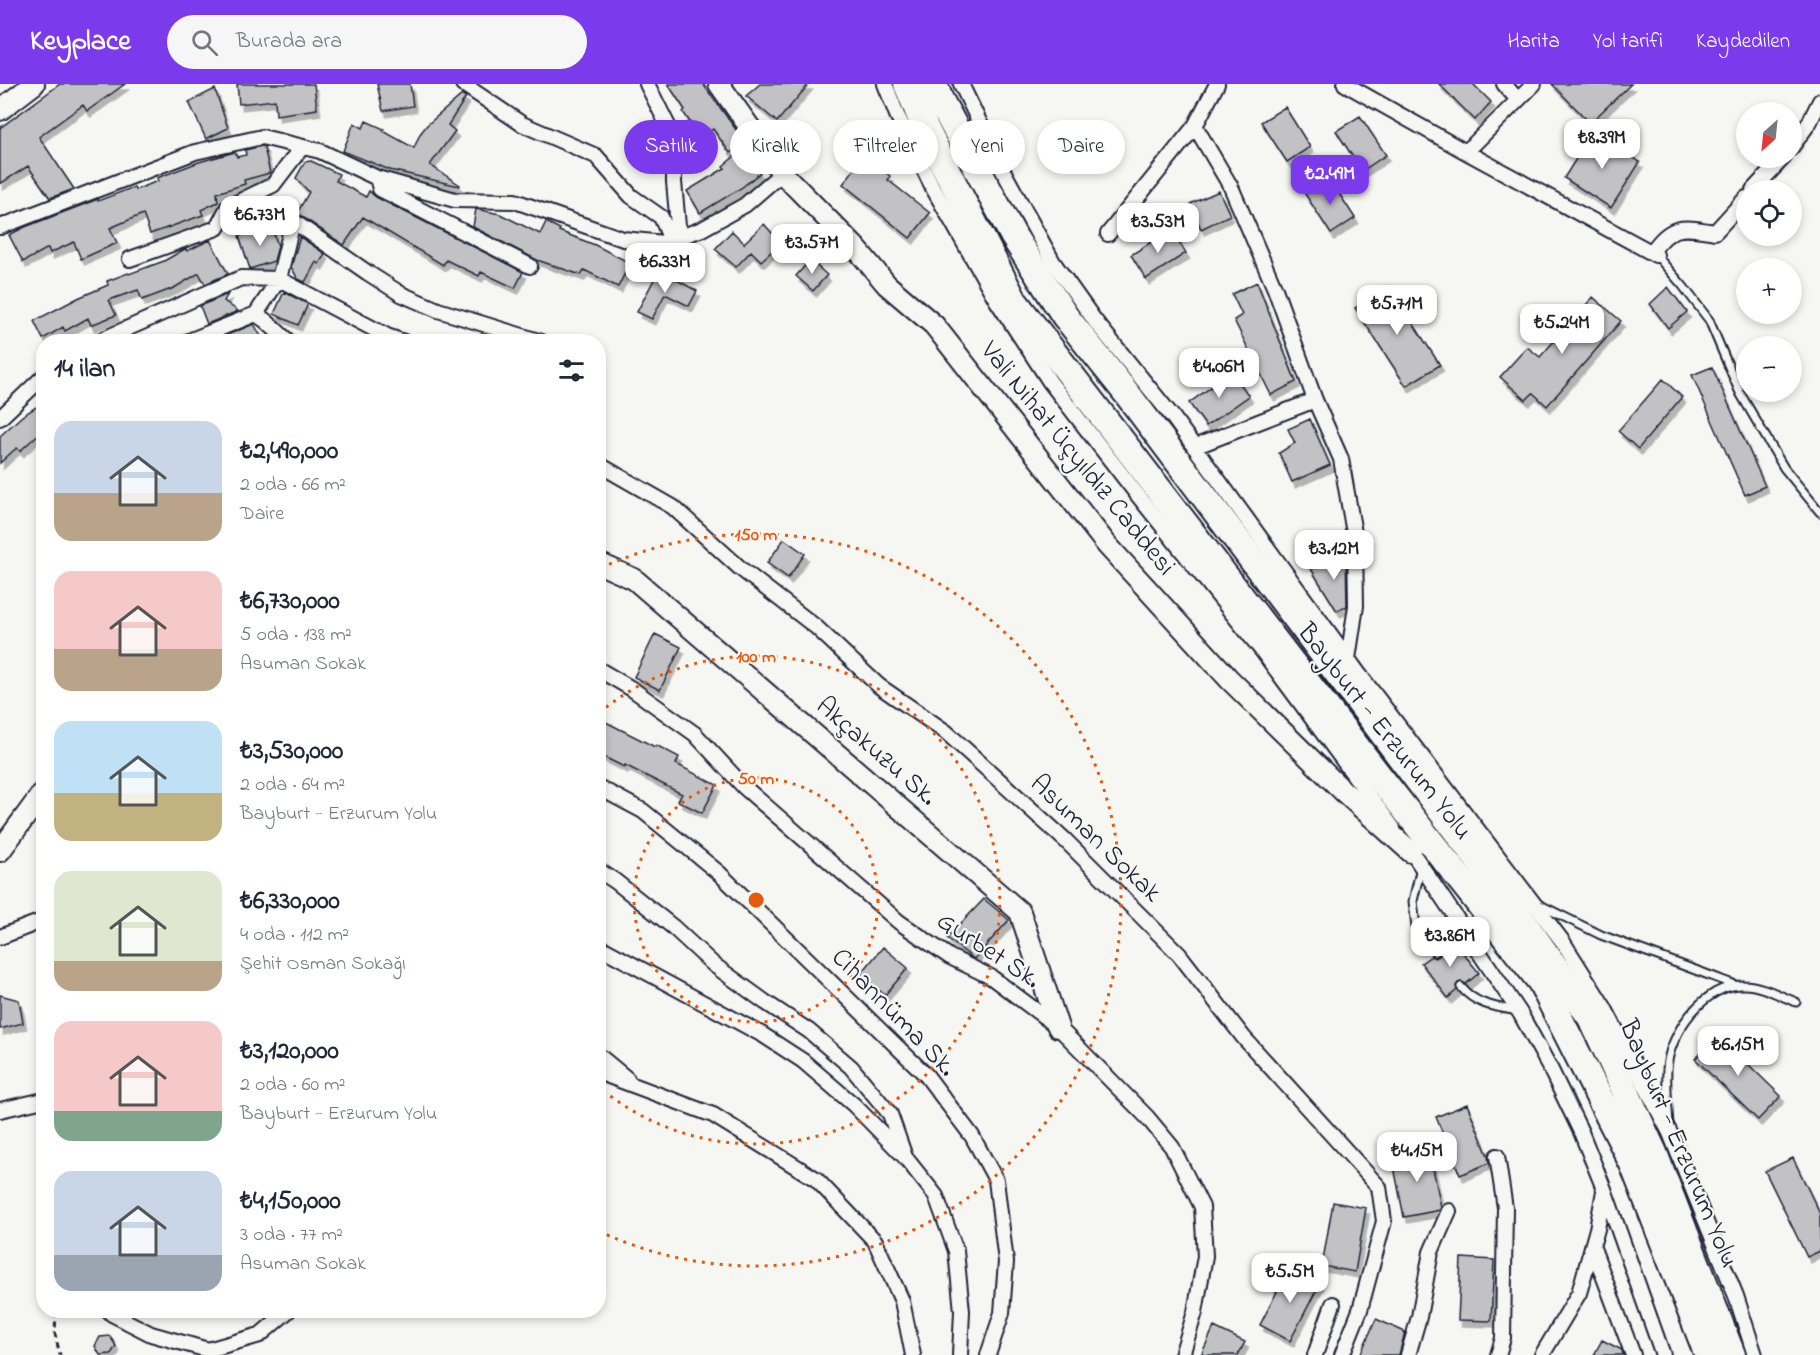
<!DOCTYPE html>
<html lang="tr">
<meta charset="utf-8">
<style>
:root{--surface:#fff;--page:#f6f6f7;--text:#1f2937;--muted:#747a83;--accent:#7c3aed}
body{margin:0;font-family:"Indie Flower",sans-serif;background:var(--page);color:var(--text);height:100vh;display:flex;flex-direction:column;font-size:22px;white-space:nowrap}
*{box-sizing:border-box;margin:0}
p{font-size:20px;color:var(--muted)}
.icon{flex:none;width:33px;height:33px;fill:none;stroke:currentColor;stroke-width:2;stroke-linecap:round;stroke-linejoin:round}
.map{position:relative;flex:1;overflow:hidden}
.side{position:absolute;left:36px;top:250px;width:570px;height:984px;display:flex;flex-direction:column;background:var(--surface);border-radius:24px;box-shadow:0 3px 9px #0003}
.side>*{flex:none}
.hud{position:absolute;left:624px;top:36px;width:570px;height:54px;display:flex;gap:12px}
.needle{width:39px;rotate:207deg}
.tools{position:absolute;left:1736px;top:18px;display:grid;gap:12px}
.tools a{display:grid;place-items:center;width:66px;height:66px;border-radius:50%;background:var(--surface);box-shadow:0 3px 9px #0003;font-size:30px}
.price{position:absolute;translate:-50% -51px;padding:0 14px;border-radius:12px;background:#fff;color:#222;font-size:20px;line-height:39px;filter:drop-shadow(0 2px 3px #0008)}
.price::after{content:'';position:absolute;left:50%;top:36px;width:18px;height:14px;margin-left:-9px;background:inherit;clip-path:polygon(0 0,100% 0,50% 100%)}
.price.on{background:var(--accent);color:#fff}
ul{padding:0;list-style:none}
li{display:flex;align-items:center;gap:18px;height:150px;padding:0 18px}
li span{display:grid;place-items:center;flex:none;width:168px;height:120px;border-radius:18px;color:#555}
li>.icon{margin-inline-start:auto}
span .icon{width:72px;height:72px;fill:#fffc;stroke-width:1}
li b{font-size:26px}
h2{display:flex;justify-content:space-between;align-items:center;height:72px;padding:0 18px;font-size:26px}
.chip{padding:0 21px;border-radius:27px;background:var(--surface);box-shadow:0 3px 9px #0003;font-size:21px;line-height:54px}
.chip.on{background:var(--accent);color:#fff}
header{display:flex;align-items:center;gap:36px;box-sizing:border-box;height:84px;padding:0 30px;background:var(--accent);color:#fff}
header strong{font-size:28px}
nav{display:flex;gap:33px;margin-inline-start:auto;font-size:21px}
.search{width:420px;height:54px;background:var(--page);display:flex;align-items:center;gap:15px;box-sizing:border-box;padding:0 21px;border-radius:33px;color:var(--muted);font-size:22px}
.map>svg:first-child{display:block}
.building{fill:#c2c2c4;stroke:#22223b;stroke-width:1.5;filter:url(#shadow)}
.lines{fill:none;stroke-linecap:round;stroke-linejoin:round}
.lane-casing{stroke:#22223b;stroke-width:11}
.street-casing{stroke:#22223b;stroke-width:18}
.secondary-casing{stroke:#22223b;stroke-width:24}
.highway-casing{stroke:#22223b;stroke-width:30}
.path{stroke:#22223b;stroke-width:3;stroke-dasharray:6 4.5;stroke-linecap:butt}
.lane{stroke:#f6f6f2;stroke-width:7}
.street{stroke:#f6f6f2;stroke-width:14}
.secondary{stroke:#f6f6f2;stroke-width:20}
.highway{stroke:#f6f6f2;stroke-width:26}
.ring{fill:none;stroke:#e8590c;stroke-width:3;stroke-dasharray:3 6}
.labels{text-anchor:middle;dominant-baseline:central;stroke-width:4.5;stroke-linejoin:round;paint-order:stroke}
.street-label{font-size:27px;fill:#22223b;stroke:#f6f6f2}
.centre{fill:#e8590c;stroke:#f6f6f2;stroke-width:3}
.ring-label{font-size:18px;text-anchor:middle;font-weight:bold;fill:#e8590c;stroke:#f6f6f2;stroke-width:4.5;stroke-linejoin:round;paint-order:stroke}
</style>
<header>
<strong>Keyplace</strong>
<div class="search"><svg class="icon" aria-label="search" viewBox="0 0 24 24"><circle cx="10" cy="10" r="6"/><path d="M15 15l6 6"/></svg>Burada ara</div>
<nav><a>Harita</a><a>Yol tarifi</a><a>Kaydedilen</a></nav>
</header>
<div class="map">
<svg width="1820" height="1271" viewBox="0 0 1820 1271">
<defs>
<filter id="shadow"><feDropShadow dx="3.5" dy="6" stdDeviation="0" flood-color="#0004"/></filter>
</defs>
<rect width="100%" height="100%" fill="#f6f6f2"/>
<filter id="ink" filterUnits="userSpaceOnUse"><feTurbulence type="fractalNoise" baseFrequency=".0167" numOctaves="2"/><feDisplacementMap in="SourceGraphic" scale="12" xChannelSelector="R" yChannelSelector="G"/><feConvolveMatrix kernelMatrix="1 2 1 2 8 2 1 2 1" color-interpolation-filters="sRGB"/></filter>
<g filter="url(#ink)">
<!-- building -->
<path class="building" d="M60,0H125L87,27L83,21L39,53L74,105L50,114L28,82L0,100V44Z
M237,0H314L317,25L276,31L275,16L239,20Z
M377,0H410L413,22L383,27Z
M668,0H703L745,58L730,69L713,45L698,55L687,39L690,38L683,28L685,26Z
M760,0H809L777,38L746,12Z
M1439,0H1473L1491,18L1475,36Z
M1552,0H1631L1590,39Z
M215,5L228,44L206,55L189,18Z
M462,11L466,13L448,41L455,47L430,81L460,101L459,102L390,86L343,67L354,39L363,44L366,37L384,45L383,47L414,64L420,50L427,41Z
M1285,23L1310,63L1287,78L1261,38Z
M1360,32L1386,71L1362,87L1336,47Z
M1592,49L1640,78L1611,124L1564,94Z
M262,62L264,63L270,89L244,96L245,100L217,109L218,118L201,126L203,131L150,150L143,130L110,144L117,159L81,175L74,158L50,169L48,164L23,178L9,151L25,143L98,115V117L134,103L135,106L158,97L157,94L199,78L235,68L237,73L246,71L245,66Z
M741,67L760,89L741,104L700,129L687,107L725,84L723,82Z
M864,72L890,92L888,96L930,129L910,154L843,100Z
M311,77L339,90L336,97L366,113L369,107L376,113L523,188L515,204L481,188L479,192L446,176L443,181L363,133L344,161L297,129L309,108L296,94L305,78Z
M1329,94L1355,134L1331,150L1305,110Z
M1219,107L1230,131L1201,145L1190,120Z
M476,125L500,130L540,150L546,138L560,145L559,147L595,161L630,179L618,203L584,186L581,191L537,176L473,143Z
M764,140L781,159L761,177L751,167L736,183L715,165L732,147L745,160L744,159Z
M271,142L278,162L274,177L250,185L239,152Z
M1171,145L1186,169L1146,195L1131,171Z
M300,153L325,170L319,180L316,178L305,198L298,195L291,183Z
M210,156L228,190L205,200L199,189L174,204L142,216L138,206L109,216L116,231L91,241L88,234L65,247L63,243L43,255L34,237L78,214L108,201L107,197L128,189L129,190L164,177L183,166L186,165L187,167Z
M810,176L827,191L813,207L796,192Z
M659,186L697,207L689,222L665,210L652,235L637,228Z
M1257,198L1296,298L1271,311L1234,236L1242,231L1232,210Z
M1389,202L1440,281L1406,302L1355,224Z
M1668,203L1687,228L1668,244L1650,220Z
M284,208L308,220L298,241L274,230Z
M228,210L224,217L238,227L207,240L200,222Z
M1593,213L1621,237L1547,322L1533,309L1526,316L1500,293L1527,263L1540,273Z
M254,240L264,258H215V256Z
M1712,283L1765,402L1745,411L1692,291Z
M1232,288L1249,312L1206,342L1189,319Z
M1663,295L1682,313L1638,365L1618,347Z
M44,318V345L20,367L17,364L13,367L0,379V352L22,332Z
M1310,335L1330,381L1292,398L1279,369L1295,359L1288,345Z
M784,455L805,470L788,494L767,479Z
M1346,471L1347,522L1337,527L1311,485Z
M655,550L681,563L660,606L634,593Z
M598,634L655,663L656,661L679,673L676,680L717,701L702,729L678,717L682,710L625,681L624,683L598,670Z
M984,815L1009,836L974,875L947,854Z
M1452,855L1479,889L1466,900L1462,898L1458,899L1456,902L1457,906L1448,914L1421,879L1431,872L1435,874L1439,872L1441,868L1440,865Z
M883,863L908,884L885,911L860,891Z
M0,911L19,916L23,939L0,945Z
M1718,951L1781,1012L1758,1036L1695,975Z
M1467,1020L1488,1072L1489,1079L1460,1091L1436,1033Z
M1429,1065L1441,1123L1440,1126L1404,1133L1392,1073Z
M1793,1074L1820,1130V1167L1807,1173L1765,1087Z
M1333,1118L1366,1124L1355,1188L1322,1182Z
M1461,1174L1494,1176L1491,1237L1458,1236Z
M1289,1184L1320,1199L1290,1257L1260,1241Z
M1376,1235L1405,1248L1399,1271H1360Z
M1214,1243L1245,1258L1238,1271H1201Z
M110,1252L116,1262L111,1270L100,1271L95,1262L100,1253Z
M1602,1256L1622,1266L1623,1271H1594Z"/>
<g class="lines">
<defs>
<path id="lane" d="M1656,171L1683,202L1709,236L1740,309L1784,384L1820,428
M1421,783L1413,817L1416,843L1435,868
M1538,820L1601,851L1733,900
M1461,903C1476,921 1495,923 1518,927
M1669,1041C1668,1023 1666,1004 1667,986C1668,950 1705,899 1744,901C1761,901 1780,912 1796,918"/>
<path id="street" d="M463,0L522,40L596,72L631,112L661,133L671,156
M647,0L674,54V98L679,153
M885,0L897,31L933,104L997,217L1050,298L1136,409L1263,568L1393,744
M961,0L1001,83L1053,178L1095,237L1172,332L1359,590L1563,858L1604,923L1670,1049L1736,1212L1755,1271
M1345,0L1466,68L1656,171
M1504,0L1518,16
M1195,42L1231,103L1275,205L1315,316L1341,375L1355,455L1356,522L1348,575
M1791,64L1809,39L1820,17
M1466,68L1534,0
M377,94L380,105L530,182
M1753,106L1783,74
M228,123L293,137L279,195L256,230L266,237L289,258
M293,137L368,189L401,210L438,226L542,258
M0,143L195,68L262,53L320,67L377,94L455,116L515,117L623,155L664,159L702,145L745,121L782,89
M1108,150L1195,42L1217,0
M1652,168C1671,139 1684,143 1715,148L1746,114
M130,175L217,144L228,123L273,101L302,63
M97,258L241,194L279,195L387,252L404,258
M186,258L256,230
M0,334L44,292
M1194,363L1315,316
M598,380L673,423L741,485L816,543L879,602L946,648L1065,756L1179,870L1244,954L1379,1103L1384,1137L1360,1226L1342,1271
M598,585L632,605L695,650L744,703L899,838L950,873L991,893L1058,943L1147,1033L1172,1063L1202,1123L1205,1172L1195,1228L1182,1271
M598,703L643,727L719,789L926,991L972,1052L996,1096L1006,1178L1002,1229L988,1271
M1407,761L1520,929L1549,982L1581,1048L1604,1105L1663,1271
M598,786L615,797L673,843L714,881L765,918L809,947L851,983L890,1030L904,1070
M0,853L44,836
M598,862L763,951L803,977L854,1021L905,1073L936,1112L956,1167L962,1227L960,1271
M598,971L627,995
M598,988L713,1031L816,1095L875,1157L902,1217L913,1271
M0,1026L44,1016
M1497,1072L1505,1124L1503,1254L1498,1271
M1593,1164L1633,1271
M109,1227L112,1230L151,1250L208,1266L260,1251L288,1227
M1315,1271L1333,1220
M1408,1271L1419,1233L1431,1168L1449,1127
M1542,1271L1579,1209L1597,1145L1604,1107"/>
<path id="secondary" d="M719,0L782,89L856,164L887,201L934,241L1107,461L1229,595L1343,707L1411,768
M0,26L34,0
M598,479L634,495L1020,828L1058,943
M0,767L44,707"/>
<path id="highway" d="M907,0L925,44L1014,217L1378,691L1541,898L1633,1080L1708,1271
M934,0L940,16L1014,153L1065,232L1128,311L1491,793L1592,935L1654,1069L1732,1271"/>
</defs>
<!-- lane casing -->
<use href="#lane" class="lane-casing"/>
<!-- street casing -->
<use href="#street" class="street-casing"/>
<!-- secondary casing -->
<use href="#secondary" class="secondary-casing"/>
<!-- highway casing -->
<use href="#highway" class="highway-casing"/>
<!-- path -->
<path class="path" d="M56,1227L55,1250L60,1271"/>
<!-- lane -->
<use href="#lane" class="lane"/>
<!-- street -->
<use href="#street" class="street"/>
<!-- secondary -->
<use href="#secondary" class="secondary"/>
<!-- highway -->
<use href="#highway" class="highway"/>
</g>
</g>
<!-- distance rings -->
<g class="ring">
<circle cx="756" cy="816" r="122"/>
<path d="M599 629A244 244 0 1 1 599 1003"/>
<path d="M601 484A366 366 0 1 1 601 1148"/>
</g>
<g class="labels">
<!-- street labels -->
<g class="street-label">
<text transform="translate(1077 375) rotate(51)">Vali Nihat Üçyıldız Caddesi</text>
<text transform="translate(1384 648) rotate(52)">Bayburt - Erzurum Yolu</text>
<text transform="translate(876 668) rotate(41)">Akçakuzu Sk.</text>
<text transform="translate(1095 755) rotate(44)">Asuman Sokak</text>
<text transform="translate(988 867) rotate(33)">Gurbet Sk.</text>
<text transform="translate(893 929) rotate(46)">Cihannüma Sk.</text>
<text transform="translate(1678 1060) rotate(67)">Bayburt - Erzurum Yolu</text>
</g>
</g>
<circle cx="756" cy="816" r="9" class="centre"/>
<g class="ring-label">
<text x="756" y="456">150 m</text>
<text x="756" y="578">100 m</text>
<text x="756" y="700">50 m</text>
</g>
</svg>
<div class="tools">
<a><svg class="needle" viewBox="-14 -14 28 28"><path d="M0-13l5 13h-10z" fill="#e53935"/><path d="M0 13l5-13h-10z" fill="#747a83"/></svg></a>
<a><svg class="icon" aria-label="locate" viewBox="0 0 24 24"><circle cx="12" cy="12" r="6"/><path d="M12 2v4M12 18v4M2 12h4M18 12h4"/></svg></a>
<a>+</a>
<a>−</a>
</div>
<b class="price" style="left:1602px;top:86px">₺8.39M</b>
<b class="price on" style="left:1330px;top:122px">₺2.49M</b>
<b class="price" style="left:260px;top:163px">₺6.73M</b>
<b class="price" style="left:1158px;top:170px">₺3.53M</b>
<b class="price" style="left:812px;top:191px">₺3.57M</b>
<b class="price" style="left:665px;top:210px">₺6.33M</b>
<b class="price" style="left:1397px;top:252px">₺5.71M</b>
<b class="price" style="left:1562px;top:271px">₺5.24M</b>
<b class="price" style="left:1219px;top:315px">₺4.06M</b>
<b class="price" style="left:1334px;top:497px">₺3.12M</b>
<b class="price" style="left:1450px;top:884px">₺3.86M</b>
<b class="price" style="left:1738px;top:993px">₺6.15M</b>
<b class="price" style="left:1417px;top:1099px">₺4.15M</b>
<b class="price" style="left:1290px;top:1220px">₺5.5M</b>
<div class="hud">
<a class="chip on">Satılık</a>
<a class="chip">Kiralık</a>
<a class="chip">Filtreler</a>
<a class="chip">Yeni</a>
<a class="chip">Daire</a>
</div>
<section class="side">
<h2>14 ilan<svg class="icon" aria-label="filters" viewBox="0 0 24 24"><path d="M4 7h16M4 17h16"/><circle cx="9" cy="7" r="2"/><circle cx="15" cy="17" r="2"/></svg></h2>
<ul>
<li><span style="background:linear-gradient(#c9d6e8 60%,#b9a48a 0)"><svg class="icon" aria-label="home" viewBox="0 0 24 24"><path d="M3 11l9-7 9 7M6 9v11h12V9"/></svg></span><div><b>₺2,490,000</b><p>2 oda · 66 m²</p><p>Daire</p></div></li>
<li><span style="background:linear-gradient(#f6c9c9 65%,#b9a48a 0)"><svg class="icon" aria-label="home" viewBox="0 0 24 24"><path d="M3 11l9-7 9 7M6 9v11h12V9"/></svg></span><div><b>₺6,730,000</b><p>5 oda · 138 m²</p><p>Asuman Sokak</p></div></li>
<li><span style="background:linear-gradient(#bfe0f5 60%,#c2b280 0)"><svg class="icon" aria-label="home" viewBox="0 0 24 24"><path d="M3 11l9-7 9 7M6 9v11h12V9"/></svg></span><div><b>₺3,530,000</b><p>2 oda · 64 m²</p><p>Bayburt - Erzurum Yolu</p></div></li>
<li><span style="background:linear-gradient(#dfe7d0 75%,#b9a48a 0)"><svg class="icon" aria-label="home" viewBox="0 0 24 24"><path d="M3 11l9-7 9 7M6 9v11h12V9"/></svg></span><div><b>₺6,330,000</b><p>4 oda · 112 m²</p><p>Şehit Osman Sokağı</p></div></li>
<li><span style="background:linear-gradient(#f6c9c9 75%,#7fa58c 0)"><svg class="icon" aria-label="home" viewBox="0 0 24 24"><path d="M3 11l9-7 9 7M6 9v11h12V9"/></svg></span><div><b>₺3,120,000</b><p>2 oda · 60 m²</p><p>Bayburt - Erzurum Yolu</p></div></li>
<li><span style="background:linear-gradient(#c9d6e8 70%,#9aa5b1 0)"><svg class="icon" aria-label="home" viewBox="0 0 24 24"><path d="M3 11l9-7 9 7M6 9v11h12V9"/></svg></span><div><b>₺4,150,000</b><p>3 oda · 77 m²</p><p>Asuman Sokak</p></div></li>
</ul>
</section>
</div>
